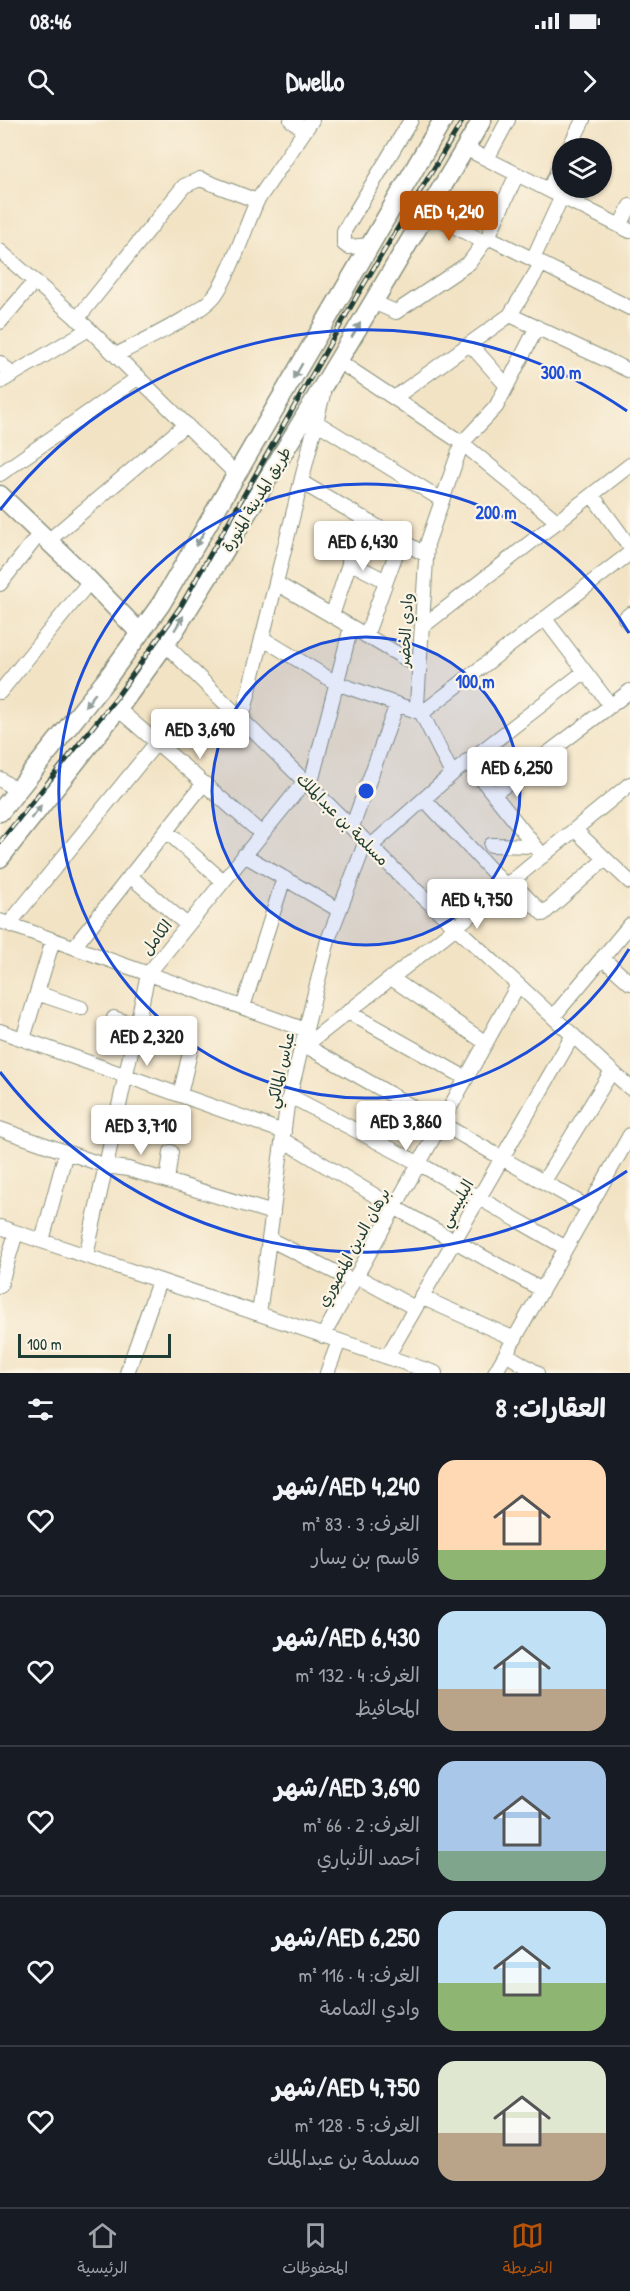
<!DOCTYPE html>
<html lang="ar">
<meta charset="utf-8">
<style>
:root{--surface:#171b24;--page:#20242c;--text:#f1f3f6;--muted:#9ea1a6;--line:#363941;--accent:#b45309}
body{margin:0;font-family:"Patrick Hand","Playpen Sans Arabic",sans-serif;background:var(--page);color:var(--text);direction:rtl;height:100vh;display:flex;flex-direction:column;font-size:22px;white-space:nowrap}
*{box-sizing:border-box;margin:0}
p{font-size:20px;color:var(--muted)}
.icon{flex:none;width:33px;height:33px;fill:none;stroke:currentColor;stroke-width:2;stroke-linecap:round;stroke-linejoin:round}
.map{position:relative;height:1253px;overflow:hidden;direction:ltr}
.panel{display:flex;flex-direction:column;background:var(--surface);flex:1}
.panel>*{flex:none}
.buttons{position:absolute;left:552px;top:18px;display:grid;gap:12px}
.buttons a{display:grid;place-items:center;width:60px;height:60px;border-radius:50%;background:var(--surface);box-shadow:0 2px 4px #0004;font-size:30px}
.scale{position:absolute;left:18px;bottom:15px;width:153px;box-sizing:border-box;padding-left:6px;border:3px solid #1f3d34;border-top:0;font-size:16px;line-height:21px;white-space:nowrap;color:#1f3d34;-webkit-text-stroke:4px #fcf5e5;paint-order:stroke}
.price{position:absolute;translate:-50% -51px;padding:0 14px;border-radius:6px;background:#fff;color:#222;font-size:20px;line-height:39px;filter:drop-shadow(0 2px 3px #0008)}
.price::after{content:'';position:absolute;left:50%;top:36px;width:18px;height:14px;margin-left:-9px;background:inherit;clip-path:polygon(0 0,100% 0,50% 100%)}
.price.on{background:var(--accent);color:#fff}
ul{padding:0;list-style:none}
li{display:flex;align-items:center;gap:18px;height:150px;padding:0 24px}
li+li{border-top:2px solid var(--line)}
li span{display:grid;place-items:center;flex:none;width:168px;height:120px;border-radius:18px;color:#555}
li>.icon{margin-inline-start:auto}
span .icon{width:72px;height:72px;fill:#fffc;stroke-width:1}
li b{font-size:26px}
h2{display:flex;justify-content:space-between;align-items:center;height:72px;padding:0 24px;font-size:26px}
.status{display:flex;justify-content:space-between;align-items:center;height:42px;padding:0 30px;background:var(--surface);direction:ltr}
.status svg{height:16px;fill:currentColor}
header{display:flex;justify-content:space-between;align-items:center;height:78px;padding:0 24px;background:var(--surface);font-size:27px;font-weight:800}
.tabs{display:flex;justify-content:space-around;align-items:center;height:84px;border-top:2px solid var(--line);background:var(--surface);font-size:16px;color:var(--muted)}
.tabs a{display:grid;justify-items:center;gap:3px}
.tabs .on{color:var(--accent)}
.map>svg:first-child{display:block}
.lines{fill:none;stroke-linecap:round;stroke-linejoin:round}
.minor-casing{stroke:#88907c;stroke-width:16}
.major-casing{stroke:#88907c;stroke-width:21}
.minor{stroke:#fff;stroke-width:14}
.major{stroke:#fff;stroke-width:18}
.rail-casing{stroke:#1f3d34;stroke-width:5}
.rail{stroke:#fcf5e5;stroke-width:3;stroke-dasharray:9;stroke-linecap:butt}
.oneway{fill:#8f9e9a}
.ring{fill:none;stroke:#1d4ed8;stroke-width:3}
.labels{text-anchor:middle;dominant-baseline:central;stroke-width:4.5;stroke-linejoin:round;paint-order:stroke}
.street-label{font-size:16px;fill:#1f3d34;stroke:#fcf5e5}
.centre{fill:#1d4ed8;stroke:#fcf5e5;stroke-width:3}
.ring-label{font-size:18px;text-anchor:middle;font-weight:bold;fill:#1d4ed8;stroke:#fcf5e5;stroke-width:4.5;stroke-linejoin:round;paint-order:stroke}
</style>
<div class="status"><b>08:46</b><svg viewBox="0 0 49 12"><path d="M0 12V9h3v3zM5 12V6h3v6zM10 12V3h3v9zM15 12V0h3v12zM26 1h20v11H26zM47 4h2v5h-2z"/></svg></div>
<header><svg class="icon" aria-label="forward" viewBox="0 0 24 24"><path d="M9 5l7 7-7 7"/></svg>Dwello<svg class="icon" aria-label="search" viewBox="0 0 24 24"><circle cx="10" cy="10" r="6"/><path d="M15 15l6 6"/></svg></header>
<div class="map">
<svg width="630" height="1253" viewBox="0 0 630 1253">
<rect width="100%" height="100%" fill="#fcf5e5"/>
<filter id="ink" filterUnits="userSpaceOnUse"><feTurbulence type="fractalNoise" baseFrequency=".0167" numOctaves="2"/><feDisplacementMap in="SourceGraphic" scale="12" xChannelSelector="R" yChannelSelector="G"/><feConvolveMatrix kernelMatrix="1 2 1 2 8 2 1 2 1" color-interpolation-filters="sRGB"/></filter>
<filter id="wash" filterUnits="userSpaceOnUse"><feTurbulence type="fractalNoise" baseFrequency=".008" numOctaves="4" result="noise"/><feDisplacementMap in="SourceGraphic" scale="24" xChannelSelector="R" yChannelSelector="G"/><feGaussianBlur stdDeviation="1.35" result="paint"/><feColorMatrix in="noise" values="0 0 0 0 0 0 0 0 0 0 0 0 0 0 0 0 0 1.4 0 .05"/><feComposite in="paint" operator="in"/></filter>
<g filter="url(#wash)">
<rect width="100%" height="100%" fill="#f2e3c5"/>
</g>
<g filter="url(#ink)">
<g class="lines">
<defs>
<path id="minor" d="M291,0L305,10
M465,28L630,111
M569,28L583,0
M487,39L508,0
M549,70L562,41
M427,92L484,122
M620,106L630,86
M488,117L630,188
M371,125L348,127L344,124V111L411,0
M0,131L89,209L237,355
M533,139L562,76
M373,182L396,192L469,143L488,117L517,54
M510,195L630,251
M77,199L184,66L200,59L257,81L312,0
M0,202L35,161
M470,224L507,266
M116,235C140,222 200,195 215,175C231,153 245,108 257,81
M338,241L462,323L558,402
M0,243L12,255
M0,262L89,209
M394,278L510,195L542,143
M316,302L442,380
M0,354L139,257
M301,362L426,435
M592,375L630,427
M48,421L186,304
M349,442L386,461
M276,463L420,547
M0,464L40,413
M630,494L625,498L630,504
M332,496L364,398
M545,499L611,586
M422,507L630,345
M366,516L401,420
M262,518L336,563L422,593L630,433
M165,524L408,763L630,968
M0,572L90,461
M118,589L262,714
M242,599L323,274
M467,641L543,736
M452,654L584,552
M0,659L17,671
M310,666L351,507
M494,674L630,571
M424,679L506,766
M352,707L397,584
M575,710L630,762
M166,711L223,761
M491,725L535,726
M371,726L452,654L417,584L427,424L462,323L496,287L537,207
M244,735L339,790
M130,756L187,805
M511,761L543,794L605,739
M0,801L306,910
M9,804L157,622
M74,827L204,663
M602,838L630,863
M391,858L486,923
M37,873L81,888
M243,887L284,758
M348,892L466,958
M553,897L630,805
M114,898L137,906
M0,911L284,1012
M23,919L53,820
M306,926L589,1088
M301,929L456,807L630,664
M180,975L191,928
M290,976L418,1043L566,1128
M0,1009L106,1046L128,1049L273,1093
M283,1020L394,1087L542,1170
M167,1061L171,1032
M544,1061L612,951
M0,1107L435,1253
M269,1119L353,1161
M42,1121L66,1032
M86,1136L148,854L305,661
M356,1156L415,1188
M0,1166L16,1113
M421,1177L515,1219
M259,1194L287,986L328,820L366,721
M323,1216L518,865
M506,1234L537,1253
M387,1237L573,915
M127,1253L159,1161
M327,1253L339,1221
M495,1253L630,1015"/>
<path id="major" d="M0,375L86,457L140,513
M0,692L106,560L161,484L443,0
M0,738L123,582L173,513L219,440L482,0"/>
</defs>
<!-- minor casing -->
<use href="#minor" class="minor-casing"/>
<!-- major casing -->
<use href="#major" class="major-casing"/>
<!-- minor -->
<use href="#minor" class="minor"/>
<!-- major -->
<use href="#major" class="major"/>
<defs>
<path id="rail" d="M0,722L116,578L181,486L358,174L463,0"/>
</defs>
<!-- rail casing -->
<use href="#rail" class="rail-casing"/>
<!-- rail -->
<use href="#rail" class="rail"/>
</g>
<!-- one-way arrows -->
<defs><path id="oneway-solid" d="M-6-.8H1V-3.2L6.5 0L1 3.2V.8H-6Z" transform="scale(1.5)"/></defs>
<g class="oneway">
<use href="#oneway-solid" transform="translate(356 210) rotate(-59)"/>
<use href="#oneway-solid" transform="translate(298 251) rotate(120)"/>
<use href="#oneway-solid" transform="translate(200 419) rotate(121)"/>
<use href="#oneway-solid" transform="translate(179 503) rotate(-58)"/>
<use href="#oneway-solid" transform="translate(90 580) rotate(129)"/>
<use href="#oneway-solid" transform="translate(36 692) rotate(-52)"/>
</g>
</g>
<!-- distance rings -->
<circle cx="366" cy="671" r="154" fill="#1d4ed8" fill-opacity=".12"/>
<g class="ring">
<circle cx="366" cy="671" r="154"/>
<path d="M629 829A307 307 0 1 1 629 513"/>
<path d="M627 1051A461 461 0 0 1 0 952M0 390A461 461 0 0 1 627 291"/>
</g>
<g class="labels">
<!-- street labels -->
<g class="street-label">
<text transform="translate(256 379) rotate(-59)">طريق المدينة المنورة</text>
<text transform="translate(405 510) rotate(-87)">وادي الخضر</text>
<text transform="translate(343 699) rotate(45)">مسلمة بن عبدالملك</text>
<text transform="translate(156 817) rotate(-52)">الكامل</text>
<text transform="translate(280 950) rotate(-77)">عباس المالكي</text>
<text transform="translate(456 1083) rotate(-60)">البلبيسي</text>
<text transform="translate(353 1127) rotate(-61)">برهان الدين المنصوري</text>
</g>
</g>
<circle cx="366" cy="671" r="9" class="centre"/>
<g class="ring-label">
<text x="561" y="259">300 m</text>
<text x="496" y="399">200 m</text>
<text x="475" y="568">100 m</text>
</g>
</svg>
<div class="buttons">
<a><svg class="icon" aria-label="layers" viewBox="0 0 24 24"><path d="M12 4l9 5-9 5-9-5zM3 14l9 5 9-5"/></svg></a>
</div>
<div class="scale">100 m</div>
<b class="price on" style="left:449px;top:122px">AED 4,240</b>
<b class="price" style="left:363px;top:452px">AED 6,430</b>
<b class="price" style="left:200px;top:640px">AED 3,690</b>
<b class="price" style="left:517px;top:678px">AED 6,250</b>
<b class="price" style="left:477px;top:810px">AED 4,750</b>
<b class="price" style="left:147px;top:947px">AED 2,320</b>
<b class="price" style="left:406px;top:1032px">AED 3,860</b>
<b class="price" style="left:141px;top:1036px">AED 3,710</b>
</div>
<section class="panel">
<h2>العقارات: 8<svg class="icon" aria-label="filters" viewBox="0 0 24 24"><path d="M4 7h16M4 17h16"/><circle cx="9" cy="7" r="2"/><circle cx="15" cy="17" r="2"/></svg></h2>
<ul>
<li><span style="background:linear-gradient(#ffd9b3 75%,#8fb573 0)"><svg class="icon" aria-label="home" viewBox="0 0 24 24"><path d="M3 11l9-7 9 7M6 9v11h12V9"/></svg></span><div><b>AED 4,240/شهر</b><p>الغرف: 3 · 83 m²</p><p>قاسم بن يسار</p></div><svg class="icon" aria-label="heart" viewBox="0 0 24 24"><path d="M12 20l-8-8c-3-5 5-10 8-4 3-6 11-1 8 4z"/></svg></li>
<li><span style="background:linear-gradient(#bfe0f5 65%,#b9a48a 0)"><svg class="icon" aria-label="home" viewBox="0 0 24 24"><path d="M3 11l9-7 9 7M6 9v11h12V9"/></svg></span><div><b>AED 6,430/شهر</b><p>الغرف: 4 · 132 m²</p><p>المحافيظ</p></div><svg class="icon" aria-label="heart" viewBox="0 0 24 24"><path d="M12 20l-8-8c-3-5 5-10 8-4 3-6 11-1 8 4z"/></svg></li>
<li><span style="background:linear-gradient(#a9c7e8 75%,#7fa58c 0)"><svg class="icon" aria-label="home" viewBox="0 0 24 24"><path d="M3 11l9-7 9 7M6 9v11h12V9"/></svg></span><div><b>AED 3,690/شهر</b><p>الغرف: 2 · 66 m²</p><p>أحمد الأنباري</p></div><svg class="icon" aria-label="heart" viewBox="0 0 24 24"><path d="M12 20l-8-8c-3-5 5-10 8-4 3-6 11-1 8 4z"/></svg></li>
<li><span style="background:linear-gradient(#bfe0f5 60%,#8fb573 0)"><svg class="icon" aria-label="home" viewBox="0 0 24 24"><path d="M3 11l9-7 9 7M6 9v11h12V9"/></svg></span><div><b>AED 6,250/شهر</b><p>الغرف: 4 · 116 m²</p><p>وادي الثمامة</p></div><svg class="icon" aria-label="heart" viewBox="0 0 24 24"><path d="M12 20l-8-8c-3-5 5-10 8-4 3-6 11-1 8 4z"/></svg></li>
<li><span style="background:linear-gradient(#dfe7d0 60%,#b9a48a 0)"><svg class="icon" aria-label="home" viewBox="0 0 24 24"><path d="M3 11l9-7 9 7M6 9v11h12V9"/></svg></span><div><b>AED 4,750/شهر</b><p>الغرف: 5 · 128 m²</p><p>مسلمة بن عبدالملك</p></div><svg class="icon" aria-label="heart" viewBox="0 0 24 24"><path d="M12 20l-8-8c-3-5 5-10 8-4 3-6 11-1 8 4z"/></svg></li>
</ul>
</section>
<nav class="tabs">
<a class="on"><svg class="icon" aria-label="map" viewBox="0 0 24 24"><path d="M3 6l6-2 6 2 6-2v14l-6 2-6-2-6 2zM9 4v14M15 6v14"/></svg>الخريطة</a>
<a><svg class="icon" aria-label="saved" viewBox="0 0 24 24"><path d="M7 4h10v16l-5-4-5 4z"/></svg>المحفوظات</a>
<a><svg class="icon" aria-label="home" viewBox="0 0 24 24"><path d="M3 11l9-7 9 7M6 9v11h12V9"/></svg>الرئيسية</a>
</nav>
